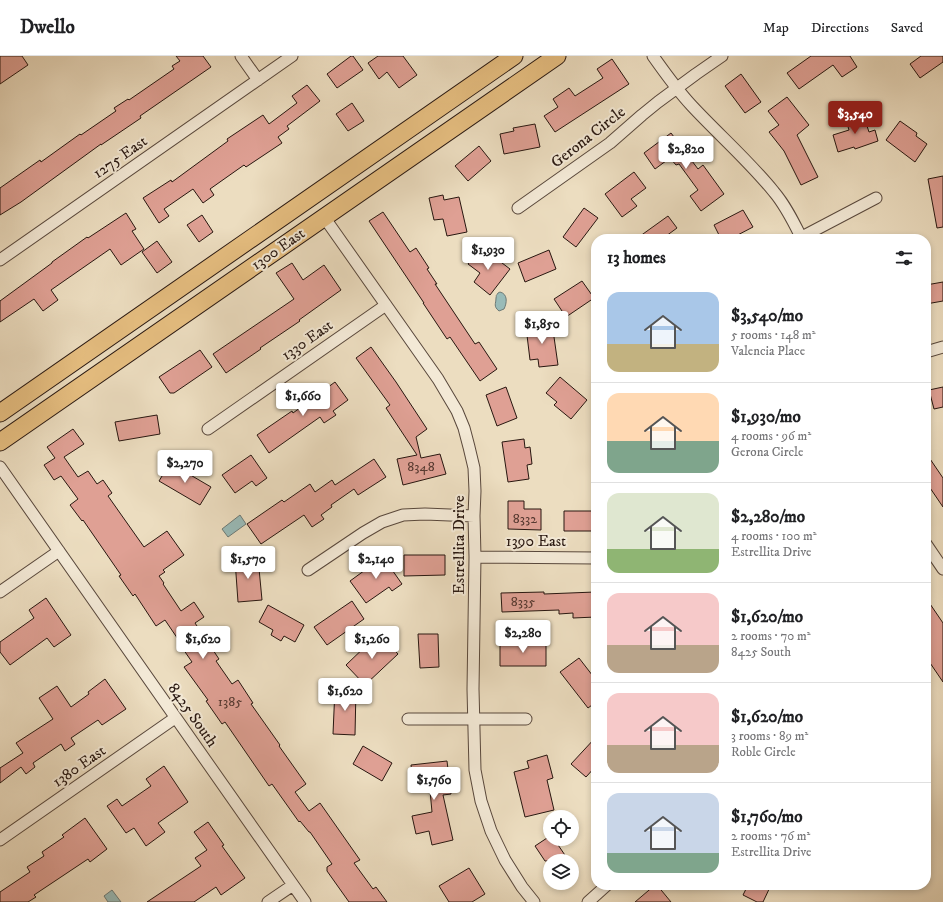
<!DOCTYPE html>
<meta charset="utf-8">
<style>
:root{--surface:#fff;--page:#f2f2f2;--text:#202124;--muted:#757577;--line:#e0e0e0;--accent:#8f2418}
body{margin:0;font-family:"IM FELL DW Pica",serif;background:var(--page);color:var(--text);height:100vh;display:flex;flex-direction:column;font-size:15px;white-space:nowrap}
*{box-sizing:border-box;margin:0}
p{font-size:13px;color:var(--muted)}
.icon{flex:none;width:22px;height:22px;fill:none;stroke:currentColor;stroke-width:2;stroke-linecap:round;stroke-linejoin:round}
.map{position:relative;flex:1;overflow:hidden}
.sheet{position:absolute;left:591px;top:178px;width:340px;height:656px;display:flex;flex-direction:column;background:var(--surface);border-radius:16px;box-shadow:0 2px 6px #0003}
.sheet>*{flex:none}
.controls{position:absolute;left:543px;top:754px;display:grid;gap:8px}
.controls a{display:grid;place-items:center;width:36px;height:36px;border-radius:50%;background:var(--surface);box-shadow:0 2px 6px #0003;font-size:20px}
.price{position:absolute;translate:-50% -34px;padding:0 9px;border-radius:4px;background:#fff;color:#222;font-size:13px;line-height:26px;filter:drop-shadow(0 1px 2px #0008)}
.price::after{content:'';position:absolute;left:50%;top:24px;width:12px;height:9px;margin-left:-6px;background:inherit;clip-path:polygon(0 0,100% 0,50% 100%)}
.price.selected{background:var(--accent);color:#fff}
ul{padding:0;list-style:none}
li{display:flex;align-items:center;gap:12px;height:100px;padding:0 16px}
li+li{border-top:1px solid var(--line)}
li span{display:grid;place-items:center;flex:none;width:112px;height:80px;border-radius:12px;color:#555}
li>.icon{margin-inline-start:auto}
span .icon{width:48px;height:48px;fill:#fffc;stroke-width:1}
li b{font-size:17px}
h2{display:flex;justify-content:space-between;align-items:center;height:48px;padding:0 16px;font-size:17px}
header{display:flex;align-items:center;gap:24px;box-sizing:border-box;height:56px;padding:0 20px;background:var(--surface);border-bottom:1px solid var(--line)}
header strong{font-size:19px}
nav{display:flex;gap:22px;margin-inline-start:auto;font-size:14px}
.map>svg:first-child{display:block}
.water{fill:#99bbb8;stroke:#6c7975}
.building{fill:#dfa094;stroke:#281710}
.lines{fill:none;stroke-linecap:round;stroke-linejoin:round}
.minor-casing{stroke:#59483c;stroke-width:13}
.primary-casing{stroke:#281710;stroke-width:19}
.minor{stroke:#f3e9d6;stroke-width:11}
.primary{stroke:#e6be80;stroke-width:17}
.labels{text-anchor:middle;dominant-baseline:central;stroke-width:4;stroke-linejoin:round;paint-order:stroke}
.number-label{font-size:14px;fill:#563931}
.street-label{font-size:16px;fill:#281710;stroke:#f3e9d6}
</style>
<header>
<strong>Dwello</strong>
<nav><a>Map</a><a>Directions</a><a>Saved</a></nav>
</header>
<div class="map">
<svg width="943" height="846" viewBox="0 0 943 846">
<rect width="100%" height="100%" fill="#ecddc0"/>
<filter id="stains"><feTurbulence type="fractalNoise" baseFrequency=".005" numOctaves="4"/><feColorMatrix values="0 0 0 0 .2 0 0 0 0 .09 0 0 0 0 .02 0 0 0 .5 -.17"/></filter>
<radialGradient id="worn" r=".72"><stop offset=".6" stop-color="#630" stop-opacity="0"/><stop offset="1" stop-color="#630" stop-opacity=".3"/></radialGradient>
<!-- water -->
<path class="water" d="M500,236C508,238 507,247 504,253L499,255C493,250 496,248 496,242C497,237 495,242 498,237Z
M240,459L246,468L228,481L222,473Z
M112,834L121,846H108L104,840Z"/>
<!-- building -->
<path class="building" d="M0,0H22L28,9L0,28Z
M176,0H203L211,11L140,60L141,62L101,89V88L21,146L0,159V132L40,104L41,106L80,78L81,79L116,55L114,52L128,43L129,44L174,13L172,10L180,5Z
M351,0H353L363,14L337,32L327,18Z
M378,0H403L417,19L399,32L387,16L379,23L368,7Z
M811,0H850L857,11L842,21L833,9L799,33L787,17Z
M921,0H943V6L920,22L910,8Z
M612,3L629,28L555,76L544,60L558,51L553,43L569,32L575,40L603,22L597,13Z
M741,18L761,46L745,57L725,30Z
M307,29L320,45L287,70L289,73L278,81L282,87L246,111L244,109L210,133L214,139L203,147L193,133L164,153L169,160L159,167L143,142L171,124L172,126L228,85L227,83L263,59L269,68L297,47L292,40Z
M787,41L809,69L797,79L818,121L801,129L784,95L769,76L779,69L768,55Z
M352,47L364,65L348,75L336,58Z
M863,58L869,76L875,74L878,85L855,93L854,91L838,96L833,79L849,74L846,64Z
M900,65L917,77L916,80L927,88L915,106L886,84Z
M535,68L540,91L504,98L500,78L514,75L513,72Z
M671,77L698,113L703,109L724,138L701,155L690,140L698,134L679,108L676,109L670,102L655,113L644,97Z
M479,90L491,105L468,125L455,110Z
M634,116L646,132L631,143L637,150L622,161L605,138Z
M943,120V171L937,172L928,123Z
M443,139L444,144L459,141L467,176L447,180L443,163L434,164L429,142Z
M584,152L598,162L576,191L563,181Z
M743,154L753,171L730,183H721L714,169Z
M383,156L410,196L416,192L429,212L427,213L437,228H435L475,288L479,286L497,313L480,325L450,281L447,283L423,247H424L369,165Z
M126,157L136,173L132,175L144,193L121,209L110,193L51,234L58,244L43,255L34,243L0,266V245L52,207V206L87,181L88,182Z
M202,159L213,176L199,186L187,169Z
M668,160L677,172L662,183H636Z
M157,185L172,206L157,217L142,196Z
M481,191L510,213L490,239L474,226L480,217L468,208Z
M549,194L556,213L525,226L518,207Z
M292,207L303,224L324,209L341,234L299,264L300,265L260,292L261,293L226,317L213,298L294,243L276,217Z
M582,225L594,242L566,261L554,243Z
M943,226V245L926,248V229Z
M552,267L558,309L539,311L538,303L530,304L526,271Z
M371,291L396,326L427,373L416,381L421,402L440,398L446,418L403,429L397,403L417,399L386,352L390,349L356,302Z
M200,294L212,311L174,337H170L159,321Z
M560,321L587,344L571,363L554,349L557,346L546,337Z
M335,326L348,344L333,355L336,359L324,367L320,361L269,397L257,379L292,355L293,357Z
M506,331L517,362L497,370L486,339Z
M943,331V351L934,353L929,334Z
M157,359L160,378L119,385L115,366Z
M73,373L84,388L64,401L78,421L88,415L97,428L103,424L112,437L108,440L144,491L167,475L184,499L163,514L165,516L159,520L164,527L163,528L181,555L194,546L204,561L195,567L219,603L216,605L232,628L238,624L253,647L251,648L280,689L279,690L306,728L295,736L309,755L320,747L360,804L354,807L373,833L376,831L387,846H349L327,815V811L332,808L310,776H309L300,765L299,766L272,728L269,730L225,666L222,668L206,645L208,644L184,611L192,606L181,590L182,589L165,564L156,570L135,538L133,540L119,520L121,519L83,464L82,465L70,449L78,443L61,420L54,424L44,409L55,402L47,391Z
M524,383L525,392L530,391L532,408L527,409L529,423L508,426L502,386Z
M926,397L943,422V451L926,426Z
M251,399L267,422L256,430L252,425L235,437L222,419Z
M374,403L386,421L358,439L354,433L331,449L332,451L321,459L324,463L312,471L304,459L261,488L247,468L282,444L284,446L310,428L315,436L332,424L335,429Z
M170,407L211,431L200,449L159,425Z
M508,445H524V453H541V474L508,473Z
M564,455H596V475H564Z
M404,499H445V519L404,520Z
M383,501L402,528L392,535L389,531L366,547L350,525Z
M258,502L262,544L238,546L235,504Z
M544,536V538L595,536L596,561L573,562V557L559,558V554L502,556L501,537Z
M46,542L71,579L54,591L47,582L10,609L0,596V586L34,562L29,554Z
M926,542L943,567V626L926,601Z
M352,545L364,563L327,589L314,571Z
M268,549L304,569L295,586L284,580L281,585L271,579L273,574L259,566Z
M418,578H438L439,611L420,612Z
M381,580L398,598L365,629L346,609L371,585L374,587Z
M500,586H546V610H500Z
M579,602L596,624V646L588,652L560,616Z
M105,623L126,653L102,669L98,664L71,682L75,688L65,695L61,688L33,707L35,711L26,718L21,711L0,727V712L23,697L16,687L53,663L39,642L57,630L71,651L89,638L88,636Z
M335,632L356,633L355,679L333,678Z
M596,681V710L586,721L571,708Z
M363,690L392,707L382,725L353,708Z
M547,699L553,722L547,724L554,754L525,761L514,716L529,712L527,705Z
M447,705L451,738L443,739L453,784L432,789L429,775L416,778L412,760L432,756L429,724L413,726L411,709Z
M164,710L188,746L158,767L165,776L146,790L134,772L126,777L107,750L117,743L122,750L151,730L146,723Z
M85,762L107,793L90,806L88,803L34,839L36,841L28,846H0V836L30,816L27,811L44,800L42,796L64,781L62,779Z
M208,766L224,789L222,790L245,822L221,839L216,831L194,846H147L201,810L195,802L207,794L194,776Z
M550,780V783H554L569,805H545L535,790Z
M469,812L485,838L472,846H449L439,830Z
M655,829H657L671,846H635Z
M748,829H771L763,846H757L743,839Z"/>
<g class="lines">
<defs>
<path id="minor" d="M241,0L258,24
M653,0C665,17 678,35 692,50C719,79 749,105 774,136C786,150 794,167 802,183
M518,152L610,87L642,59L658,46L696,18L722,0
M324,161L438,323L457,355L464,372L469,391L474,412L475,435L474,460L475,501L473,633L475,714L481,745L491,775L505,804L522,831L534,846
M798,183L876,142
M0,204L292,0
M926,296L943,291
M208,373L386,249
M0,411L305,846
M926,488L943,513
M475,501L596,502
M308,514L363,477L382,466L403,459L425,458L474,460
M0,536L59,495
M408,663H526
M0,784L175,662
M268,846L293,829
M588,846L607,829"/>
<path id="primary" d="M0,357L514,0
M0,386L557,0"/>
</defs>
<!-- minor casing -->
<use href="#minor" class="minor-casing"/>
<!-- primary casing -->
<use href="#primary" class="primary-casing"/>
<!-- minor -->
<use href="#minor" class="minor"/>
<!-- primary -->
<use href="#primary" class="primary"/>
</g>
<g class="labels">
<!-- number labels -->
<g class="number-label">
<text x="421" y="411">8348</text>
<text x="525" y="463">8332</text>
<text x="523" y="546">8335</text>
<text x="230" y="646">1385</text>
</g>
<!-- street labels -->
<g class="street-label">
<text transform="translate(588 81) rotate(-38)">Gerona Circle</text>
<text transform="translate(120 101) rotate(-35)">1275 East</text>
<text transform="translate(278 193) rotate(-35)">1300 East</text>
<text transform="translate(307 284) rotate(-35)">1330 East</text>
<text x="536" y="485">1390 East</text>
<text transform="translate(459 489) rotate(-90)">Estrellita Drive</text>
<text transform="translate(193 659) rotate(55)">8425 South</text>
<text transform="translate(79 710) rotate(-35)">1380 East</text>
</g>
</g>
<rect width="100%" height="100%" filter="url(#stains)"/>
<rect width="100%" height="100%" fill="url(#worn)"/>
</svg>
<div class="controls">
<a><svg class="icon" aria-label="locate" viewBox="0 0 24 24"><circle cx="12" cy="12" r="6"/><path d="M12 2v4M12 18v4M2 12h4M18 12h4"/></svg></a>
<a><svg class="icon" aria-label="layers" viewBox="0 0 24 24"><path d="M12 4l9 5-9 5-9-5zM3 14l9 5 9-5"/></svg></a>
</div>
<b class="price selected" style="left:855px;top:79px">$3,540</b>
<b class="price" style="left:686px;top:114px">$2,820</b>
<b class="price" style="left:488px;top:215px">$1,930</b>
<b class="price" style="left:542px;top:289px">$1,850</b>
<b class="price" style="left:303px;top:361px">$1,660</b>
<b class="price" style="left:185px;top:428px">$2,270</b>
<b class="price" style="left:248px;top:524px">$1,570</b>
<b class="price" style="left:376px;top:524px">$2,140</b>
<b class="price" style="left:523px;top:598px">$2,280</b>
<b class="price" style="left:203px;top:604px">$1,620</b>
<b class="price" style="left:372px;top:604px">$1,260</b>
<b class="price" style="left:345px;top:656px">$1,620</b>
<b class="price" style="left:434px;top:745px">$1,760</b>
<section class="sheet">
<h2>13 homes<svg class="icon" aria-label="filters" viewBox="0 0 24 24"><path d="M4 7h16M4 17h16"/><circle cx="9" cy="7" r="2"/><circle cx="15" cy="17" r="2"/></svg></h2>
<ul>
<li><span style="background:linear-gradient(#a9c7e8 65%,#c2b280 0)"><svg class="icon" aria-label="home" viewBox="0 0 24 24"><path d="M3 11l9-7 9 7M6 9v11h12V9"/></svg></span><div><b>$3,540/mo</b><p>5 rooms · 148 m²</p><p>Valencia Place</p></div></li>
<li><span style="background:linear-gradient(#ffd9b3 60%,#7fa58c 0)"><svg class="icon" aria-label="home" viewBox="0 0 24 24"><path d="M3 11l9-7 9 7M6 9v11h12V9"/></svg></span><div><b>$1,930/mo</b><p>4 rooms · 96 m²</p><p>Gerona Circle</p></div></li>
<li><span style="background:linear-gradient(#dfe7d0 70%,#8fb573 0)"><svg class="icon" aria-label="home" viewBox="0 0 24 24"><path d="M3 11l9-7 9 7M6 9v11h12V9"/></svg></span><div><b>$2,280/mo</b><p>4 rooms · 100 m²</p><p>Estrellita Drive</p></div></li>
<li><span style="background:linear-gradient(#f6c9c9 65%,#b9a48a 0)"><svg class="icon" aria-label="home" viewBox="0 0 24 24"><path d="M3 11l9-7 9 7M6 9v11h12V9"/></svg></span><div><b>$1,620/mo</b><p>2 rooms · 70 m²</p><p>8425 South</p></div></li>
<li><span style="background:linear-gradient(#f6c9c9 65%,#b9a48a 0)"><svg class="icon" aria-label="home" viewBox="0 0 24 24"><path d="M3 11l9-7 9 7M6 9v11h12V9"/></svg></span><div><b>$1,620/mo</b><p>3 rooms · 89 m²</p><p>Roble Circle</p></div></li>
<li><span style="background:linear-gradient(#c9d6e8 75%,#7fa58c 0)"><svg class="icon" aria-label="home" viewBox="0 0 24 24"><path d="M3 11l9-7 9 7M6 9v11h12V9"/></svg></span><div><b>$1,760/mo</b><p>2 rooms · 76 m²</p><p>Estrellita Drive</p></div></li>
</ul>
</section>
</div>
